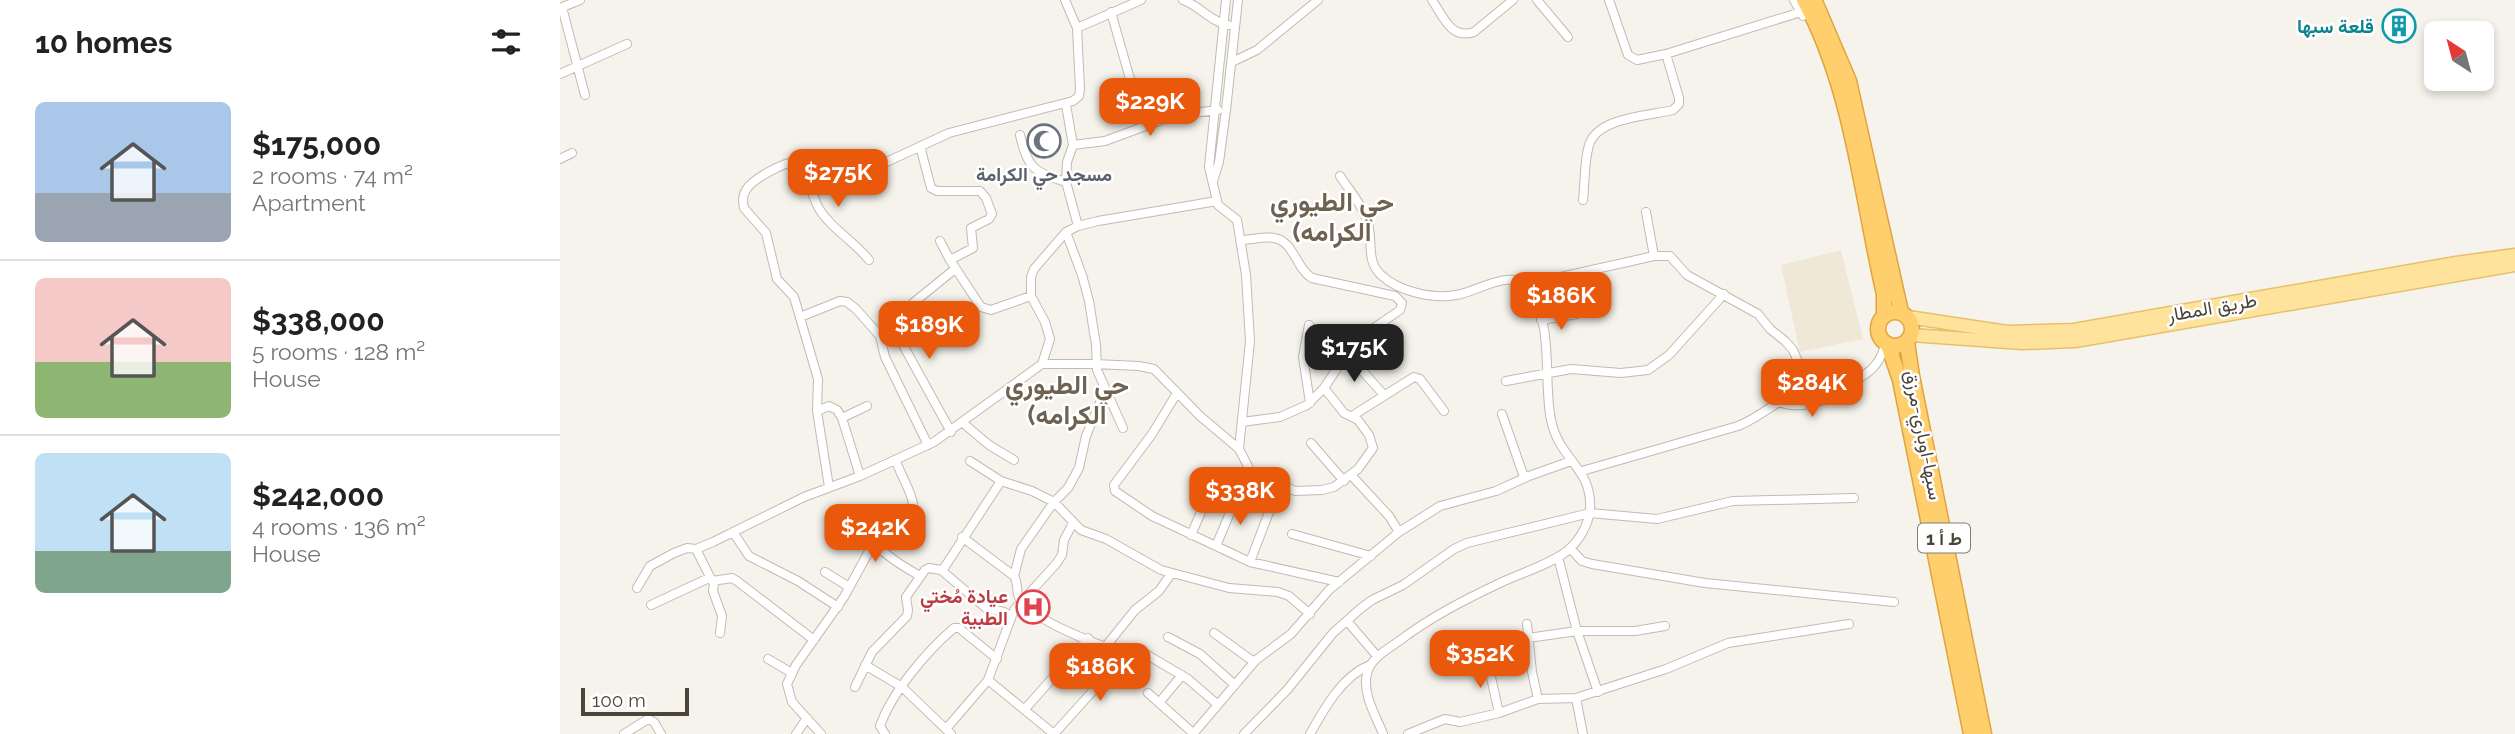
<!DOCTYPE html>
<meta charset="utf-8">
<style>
:root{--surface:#fff;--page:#f2f2f2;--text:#222;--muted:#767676;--line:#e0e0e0;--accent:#ea580c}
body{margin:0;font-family:Raleway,Vazirmatn,sans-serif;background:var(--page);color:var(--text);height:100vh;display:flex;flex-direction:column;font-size:26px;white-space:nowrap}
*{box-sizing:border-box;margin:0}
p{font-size:23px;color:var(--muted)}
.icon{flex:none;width:38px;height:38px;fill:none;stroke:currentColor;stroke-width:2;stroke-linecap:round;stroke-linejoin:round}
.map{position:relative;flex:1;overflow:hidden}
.details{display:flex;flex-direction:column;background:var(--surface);width:560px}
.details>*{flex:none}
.needle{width:46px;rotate:324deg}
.controls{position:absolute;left:1864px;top:21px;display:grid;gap:14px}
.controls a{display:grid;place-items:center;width:70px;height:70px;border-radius:10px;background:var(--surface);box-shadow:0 4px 10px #0003;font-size:35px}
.scale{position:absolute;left:21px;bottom:18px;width:108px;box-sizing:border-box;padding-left:7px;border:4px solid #4b4439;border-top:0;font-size:19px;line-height:24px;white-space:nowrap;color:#4b4439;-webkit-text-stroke:5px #fff;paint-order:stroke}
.price{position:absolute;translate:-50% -60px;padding:0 16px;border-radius:14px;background:var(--accent);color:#fff;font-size:23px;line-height:46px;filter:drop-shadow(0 2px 4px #0008)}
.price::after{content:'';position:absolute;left:50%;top:42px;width:21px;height:16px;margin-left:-10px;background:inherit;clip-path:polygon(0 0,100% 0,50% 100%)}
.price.current{background:#222;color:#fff}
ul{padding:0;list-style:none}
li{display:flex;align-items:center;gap:21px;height:175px;padding:0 35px}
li+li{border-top:2px solid var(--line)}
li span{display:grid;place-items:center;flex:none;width:196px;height:140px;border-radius:10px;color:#555}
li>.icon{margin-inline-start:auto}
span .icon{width:84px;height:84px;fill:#fffc;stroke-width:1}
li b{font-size:30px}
h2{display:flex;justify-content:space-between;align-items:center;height:84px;padding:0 35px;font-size:30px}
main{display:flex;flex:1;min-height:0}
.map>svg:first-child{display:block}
.education{fill:#efe8d6}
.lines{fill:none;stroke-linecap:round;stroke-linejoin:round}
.street-casing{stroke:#c2bbae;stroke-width:10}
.primary-casing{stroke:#e6c16a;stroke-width:15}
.highway-casing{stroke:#e0a43c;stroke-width:17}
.street{stroke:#fff;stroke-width:8}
.primary{stroke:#ffe39c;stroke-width:12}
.highway{stroke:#ffcf6e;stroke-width:14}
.labels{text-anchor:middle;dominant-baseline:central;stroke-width:5;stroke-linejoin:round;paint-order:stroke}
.shield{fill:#fff;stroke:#817c74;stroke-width:2}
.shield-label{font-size:18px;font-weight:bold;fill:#4b4439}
.culture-label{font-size:19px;font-weight:bold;fill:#0d838f;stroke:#fff;text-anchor:end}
.worship-label{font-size:19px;font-weight:bold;fill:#5b616d;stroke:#fff}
.street-label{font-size:19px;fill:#4b4439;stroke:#fff}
.health-label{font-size:19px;font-weight:bold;fill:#be3a42;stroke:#fff;text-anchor:end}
.district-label{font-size:26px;font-weight:bold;fill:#6e6250;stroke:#fff}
</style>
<main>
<section class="details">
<h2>10 homes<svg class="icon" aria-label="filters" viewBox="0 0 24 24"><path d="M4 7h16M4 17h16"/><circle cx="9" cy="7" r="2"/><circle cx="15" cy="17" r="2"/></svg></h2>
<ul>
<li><span style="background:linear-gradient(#a9c7e8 65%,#9aa5b1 0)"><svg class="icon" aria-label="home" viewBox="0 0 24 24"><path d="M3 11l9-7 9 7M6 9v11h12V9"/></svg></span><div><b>$175,000</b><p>2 rooms · 74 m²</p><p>Apartment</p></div></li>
<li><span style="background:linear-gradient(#f6c9c9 60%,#8fb573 0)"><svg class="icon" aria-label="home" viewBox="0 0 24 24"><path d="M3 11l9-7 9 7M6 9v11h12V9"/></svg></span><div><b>$338,000</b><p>5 rooms · 128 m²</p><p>House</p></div></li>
<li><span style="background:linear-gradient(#bfe0f5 70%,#7fa58c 0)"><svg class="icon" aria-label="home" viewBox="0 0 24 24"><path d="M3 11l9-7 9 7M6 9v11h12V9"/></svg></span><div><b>$242,000</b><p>4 rooms · 136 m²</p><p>House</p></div></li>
</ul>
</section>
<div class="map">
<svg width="1955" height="734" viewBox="0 0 1955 734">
<rect width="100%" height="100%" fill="#f6f3ec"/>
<!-- education -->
<path class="education" d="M1281,250L1303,339L1240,352L1221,265Z"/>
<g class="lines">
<defs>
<path id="street" d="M623,0C640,6 651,22 668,25
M666,0L649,167L658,205L677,220L686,275L690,341L679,449
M872,0C883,16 891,40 914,32L953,0
M977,0L1008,37
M1049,0L1068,55L1077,60L1106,54L1241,12
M1234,0L1243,16
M2,7L25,95
M0,8L20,0
M551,12L570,79
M517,28L581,0
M672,62L697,50L758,0
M0,74L67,44
M506,105L513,145L507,162L506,182L518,226
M460,135C468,169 474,172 506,182
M513,145L545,141L615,115L658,110
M360,146L371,188L377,191H420L426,198L432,214L429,219L411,228L413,248L390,260
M0,159L12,153
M246,175C277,161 290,172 318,166L389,133L513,101L519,96L520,89L517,28L505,0
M780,176C789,190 802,204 807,220C814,240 805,260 821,275C839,292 873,299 896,295C919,292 952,265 970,291C994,325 983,381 991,420C999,460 1033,468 1030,510C1028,526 1019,541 1007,551C989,565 961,573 940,583C904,600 871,617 839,641C827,650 810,658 807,674C802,694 816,716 823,734
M653,181L659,162L666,110L678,0
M1023,200C1025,183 1024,162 1029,145C1038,117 1088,116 1113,110L1119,104V98L1106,54
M1086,212L1094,256
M506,232L522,275L529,301L536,345L537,370L563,428
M680,240C691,240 704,236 714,238C734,241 736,269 752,278L835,296L842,303L840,310L795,341L764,388L747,405L720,417L682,422
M380,241L390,260L421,307L431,310L471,296
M964,285L1094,256H1110L1127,275L1198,314L1210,329L1225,341L1233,350L1242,371L1246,388
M240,317L280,301L287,302L296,309L320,336L325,357L368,445
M981,320L1017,314
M749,325L743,357L750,403
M337,334C357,329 347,318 353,303L395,269
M320,336L337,334L391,432
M787,354L824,395
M482,364H535L579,366L594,369L640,416L679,449L691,472L735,491L762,490L774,487L798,469L813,448L809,435L798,420L784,413L764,388
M946,381L1011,369L1061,373L1088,370L1109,355L1164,294
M545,391L526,436L519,468L508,488L494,502L461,549L454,576C459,584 455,593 461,601C475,621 538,645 563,653C570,655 576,651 584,653L628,679L657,704
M617,393L592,434L554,485L555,491L592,516L690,562L779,582
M1218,402C1240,409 1259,405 1278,391
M257,411L269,406L277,410L282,418L300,476
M942,414L964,477
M792,416L854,377L860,379L884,411
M282,418L307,406
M403,423L429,445L454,460
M751,443L784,481
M410,461L441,481L472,491L494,502L521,530L546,539L601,570L669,588L718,592L729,596L750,614
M1022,471L1178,426C1216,411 1232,378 1278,391C1300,377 1319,372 1325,344
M791,475L829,516L839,532
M269,487L257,411L258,379L234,297L217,279L206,233L184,208C183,202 182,196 186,190C192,179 224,162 236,162C250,174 250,192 258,207C270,228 294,241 309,260
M298,523C313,547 335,562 360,576
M173,532L189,556L238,581L278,607
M732,534L811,556
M631,535L649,494
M402,537L454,576
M656,546L677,496
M1010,548L1022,561L1032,564L1145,583L1334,602
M136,549L152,581L172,578L177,581L254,640
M998,557L1017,631L1038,692
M690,562L719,486
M381,570L426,608L444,612L451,617
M265,572L289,587
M154,582L153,591L162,616L160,633
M77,588L90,566L114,553L127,548L136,549L153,542L244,497L300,476L374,442L482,364L490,339L485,322L471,296V277L474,269L506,232L518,226L538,221L657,201
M91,605L149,578
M787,621L817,656
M967,624L972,672L978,699
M654,633L694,662
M608,637L640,654L675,685
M968,638L1017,631H1075L1105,626
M546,646L575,610L599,591L611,574
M208,659L232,673
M305,665L342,687L391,734
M901,666L922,662L928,664L939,713
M428,680L494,734
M295,687L312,652L347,616L348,610L346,597L365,570L369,568L381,570L384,568L441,481
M588,693L633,733
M1016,698L1023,734
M599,703L622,675
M465,709L528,638
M386,729L428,680L454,610L496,564L502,555L504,540L513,523
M64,734L88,719L94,722L101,734
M236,734L247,718
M261,734L232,702L227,684L236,665L284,597L313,544L353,505C353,494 340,474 336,461
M325,734L320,726C332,692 367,651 394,628H399L437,659
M494,734L566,654
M633,734L696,660L731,634L769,590L839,532L880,506L936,491L969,476L1011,461
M684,734L727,690L773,633L800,609L812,600L843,585L894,549L907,543L1030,513L1097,519L1173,501L1294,498
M750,734C764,709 782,676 810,665
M848,734L885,719L900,722L939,713L978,699L1016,698L1106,669L1168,643L1289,624"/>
<path id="primary" d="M1348,317L1447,332L1514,330L1896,263L1955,255
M1351,335L1462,343L1515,341L1955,265"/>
<path id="highway" d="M1244,0C1293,91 1301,195 1324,294V316
M1256,4L1289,81L1341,312
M1318 329a17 17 0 1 1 34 0a17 17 0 1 1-34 0Z
M1347,342L1352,376L1424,734
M1328,345L1340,380L1411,734"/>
</defs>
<!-- street casing -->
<use href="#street" class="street-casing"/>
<!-- primary casing -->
<use href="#primary" class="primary-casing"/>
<!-- highway casing -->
<use href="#highway" class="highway-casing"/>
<!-- street -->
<use href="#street" class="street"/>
<!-- primary -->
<use href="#primary" class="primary"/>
<!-- highway -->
<use href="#highway" class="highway"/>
</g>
<!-- icons -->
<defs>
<symbol id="building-ring" viewBox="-11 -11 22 22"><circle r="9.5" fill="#fff" stroke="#0f9aa8" stroke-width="1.5"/><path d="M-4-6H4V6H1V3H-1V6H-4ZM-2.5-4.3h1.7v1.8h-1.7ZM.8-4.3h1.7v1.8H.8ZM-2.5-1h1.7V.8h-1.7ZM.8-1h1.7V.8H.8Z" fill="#0f9aa8"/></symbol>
<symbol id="mosque-ring" viewBox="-11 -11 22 22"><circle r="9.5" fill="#fff" stroke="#6b7280" stroke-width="1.5"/><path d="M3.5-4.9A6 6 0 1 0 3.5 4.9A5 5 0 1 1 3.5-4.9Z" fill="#6b7280"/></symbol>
<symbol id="hospital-ring" viewBox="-11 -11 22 22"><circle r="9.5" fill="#fff" stroke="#e0444e" stroke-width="1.5"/><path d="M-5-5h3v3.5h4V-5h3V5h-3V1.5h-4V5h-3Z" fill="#e0444e"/></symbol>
</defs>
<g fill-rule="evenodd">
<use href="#building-ring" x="1820" y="7" width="38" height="38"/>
<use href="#mosque-ring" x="465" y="122" width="38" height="38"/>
<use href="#hospital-ring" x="454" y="588" width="38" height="38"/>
</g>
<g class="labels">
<!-- shield labels -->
<rect class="shield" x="1358" y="523.5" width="52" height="29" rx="5"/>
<g class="shield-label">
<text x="1384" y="538">ط أ 1</text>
</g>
<!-- culture labels -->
<g class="culture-label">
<text x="1814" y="26">قلعة سبها</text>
</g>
<!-- worship labels -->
<g class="worship-label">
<text x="484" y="174">مسجد حي الكرامة</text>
</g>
<!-- street labels -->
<g class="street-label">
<text transform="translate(1652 307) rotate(-10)">طريق المطار</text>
<text transform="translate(1364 435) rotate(79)">سبها-اوباري-مرزق</text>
</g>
<!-- health labels -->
<g class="health-label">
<text x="448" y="596">عيادة مُختي<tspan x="448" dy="22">الطبية</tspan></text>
</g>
<!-- district labels -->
<g class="district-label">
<text x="772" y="202">حي الطيوري<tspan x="772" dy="30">(الكرامه</tspan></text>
<text x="507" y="385">حي الطيوري<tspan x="507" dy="30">(الكرامه</tspan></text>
</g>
</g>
</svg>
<div class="controls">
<a><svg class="needle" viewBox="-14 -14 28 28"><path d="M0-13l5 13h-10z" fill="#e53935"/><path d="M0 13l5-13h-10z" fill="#767676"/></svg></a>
</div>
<div class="scale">100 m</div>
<b class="price" style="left:590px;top:138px">$229K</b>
<b class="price" style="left:278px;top:209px">$275K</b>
<b class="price" style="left:1001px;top:332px">$186K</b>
<b class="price" style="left:369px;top:361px">$189K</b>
<b class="price current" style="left:794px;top:384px">$175K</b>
<b class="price" style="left:1252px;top:419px">$284K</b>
<b class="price" style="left:680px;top:527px">$338K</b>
<b class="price" style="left:315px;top:564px">$242K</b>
<b class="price" style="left:920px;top:690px">$352K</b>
<b class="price" style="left:540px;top:703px">$186K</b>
</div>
</main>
